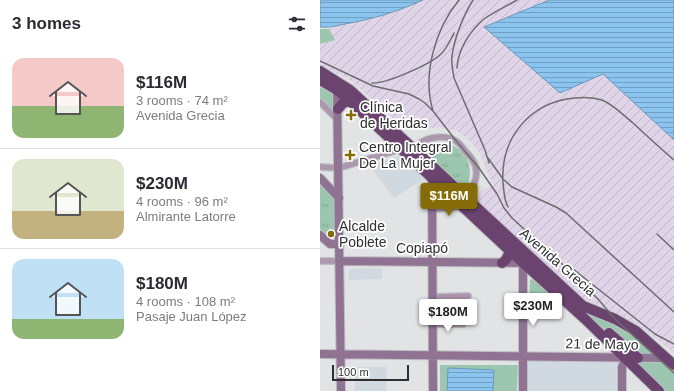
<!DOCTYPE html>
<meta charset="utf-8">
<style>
:root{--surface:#fff;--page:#f2f2f3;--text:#2b2b33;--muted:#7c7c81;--line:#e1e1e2;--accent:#866c08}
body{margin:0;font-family:Arial,sans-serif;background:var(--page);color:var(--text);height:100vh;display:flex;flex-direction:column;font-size:15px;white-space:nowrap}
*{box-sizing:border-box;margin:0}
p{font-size:13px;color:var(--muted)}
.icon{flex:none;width:22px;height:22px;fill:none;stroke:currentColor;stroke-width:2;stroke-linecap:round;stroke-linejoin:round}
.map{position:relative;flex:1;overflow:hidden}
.sheet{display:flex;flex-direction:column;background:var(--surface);width:320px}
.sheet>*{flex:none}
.scale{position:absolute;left:12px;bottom:10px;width:77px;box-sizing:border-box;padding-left:4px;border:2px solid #2e2f30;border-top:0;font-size:11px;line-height:14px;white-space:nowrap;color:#2e2f30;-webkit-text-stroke:3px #fff;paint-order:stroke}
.price{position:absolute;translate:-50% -34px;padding:0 9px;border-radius:4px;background:#fff;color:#222;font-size:13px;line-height:26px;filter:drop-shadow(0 1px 2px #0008)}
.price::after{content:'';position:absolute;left:50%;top:24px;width:12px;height:9px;margin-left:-6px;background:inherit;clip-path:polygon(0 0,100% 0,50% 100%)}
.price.current{background:var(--accent);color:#fff}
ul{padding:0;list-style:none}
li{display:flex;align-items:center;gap:12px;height:100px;padding:0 12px}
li+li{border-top:1px solid var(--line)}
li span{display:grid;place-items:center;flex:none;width:112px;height:80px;border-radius:12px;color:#555}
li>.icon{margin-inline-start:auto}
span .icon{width:48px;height:48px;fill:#fffc;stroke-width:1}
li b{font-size:17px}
h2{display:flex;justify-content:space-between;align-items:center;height:48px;padding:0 12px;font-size:17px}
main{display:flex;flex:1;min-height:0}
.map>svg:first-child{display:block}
.built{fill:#d1d9e0}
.industrial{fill:url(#industrial-furrows)}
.grass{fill:#9cc6af}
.park{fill:url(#park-tufts)}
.water{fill:url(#water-rules);stroke:#6f97b6}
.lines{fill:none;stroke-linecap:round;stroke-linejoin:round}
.street-casing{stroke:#bdbfc1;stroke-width:8}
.secondary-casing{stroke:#bdbfc1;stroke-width:10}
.highway-casing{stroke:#bdbfc1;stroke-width:12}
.street{stroke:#ac98ad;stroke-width:5.5}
.secondary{stroke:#907393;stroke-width:8}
.highway{stroke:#6a436f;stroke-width:10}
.rail{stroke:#6c6d6f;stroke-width:1.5}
.poi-dot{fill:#866c08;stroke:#fff;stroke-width:1.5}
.labels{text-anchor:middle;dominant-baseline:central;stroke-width:3.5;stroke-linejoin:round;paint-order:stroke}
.poi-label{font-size:14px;fill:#2e2f30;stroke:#fff;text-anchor:start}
.street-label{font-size:14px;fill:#2e2f30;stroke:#fff}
</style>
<main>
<section class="sheet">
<h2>3 homes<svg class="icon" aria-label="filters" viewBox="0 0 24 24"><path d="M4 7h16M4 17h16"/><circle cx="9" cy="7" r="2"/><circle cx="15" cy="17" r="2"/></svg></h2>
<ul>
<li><span style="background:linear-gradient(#f6c9c9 60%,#8fb573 0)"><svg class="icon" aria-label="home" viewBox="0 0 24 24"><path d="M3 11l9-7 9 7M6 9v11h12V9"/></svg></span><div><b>$116M</b><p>3 rooms · 74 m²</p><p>Avenida Grecia</p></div></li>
<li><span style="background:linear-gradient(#dfe7d0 65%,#c2b280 0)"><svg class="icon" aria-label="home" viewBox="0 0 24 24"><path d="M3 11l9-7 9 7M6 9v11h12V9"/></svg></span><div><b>$230M</b><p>4 rooms · 96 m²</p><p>Almirante Latorre</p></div></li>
<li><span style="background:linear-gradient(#bfe0f5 75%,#8fb573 0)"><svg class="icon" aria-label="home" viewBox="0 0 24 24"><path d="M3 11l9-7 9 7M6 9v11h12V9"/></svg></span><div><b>$180M</b><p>4 rooms · 108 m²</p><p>Pasaje Juan López</p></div></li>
</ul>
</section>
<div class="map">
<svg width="354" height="391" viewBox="0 0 354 391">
<defs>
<pattern id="industrial-furrows" width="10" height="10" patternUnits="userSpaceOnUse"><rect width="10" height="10" fill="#e0d4e8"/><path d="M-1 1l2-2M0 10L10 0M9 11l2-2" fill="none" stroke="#c0b6c7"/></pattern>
<pattern id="park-tufts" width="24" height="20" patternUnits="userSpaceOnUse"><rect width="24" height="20" fill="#9cc6af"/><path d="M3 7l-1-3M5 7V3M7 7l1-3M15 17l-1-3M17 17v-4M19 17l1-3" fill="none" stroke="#87aa97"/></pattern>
<pattern id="water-rules" width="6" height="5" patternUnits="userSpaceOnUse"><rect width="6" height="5" fill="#8bc4ef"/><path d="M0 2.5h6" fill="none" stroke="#72a0c2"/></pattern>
</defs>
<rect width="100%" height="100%" fill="#e1e3e5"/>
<!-- built -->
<path class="built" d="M82,155L88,166L93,164L105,178L74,198L49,165Z
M62,268V279L29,280V269Z
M203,356L306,358L302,391H203Z
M35,367H67L66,391H35Z"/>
<!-- industrial -->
<path class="industrial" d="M103,0H229L164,27L283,74L354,140V353L316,323L268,302L238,278L156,199L161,190L173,185L159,152L151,142L136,130H129L126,127L83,130L77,125L68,113L29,79L0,66V44L15,40L9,29L17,26L53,19L84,8Z"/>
<!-- grass -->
<path class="grass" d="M271,314L301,326L354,367V391H340L265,319Z
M120,365H198L197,391H120Z"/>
<!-- park -->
<path class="park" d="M0,29H9L15,40L0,44Z
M0,84L15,90V113L0,97Z
M117,142C142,143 155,161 148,185L141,189L102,152C104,145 110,143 117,142Z
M0,182L18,199L15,238L9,237L0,229Z
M212,279L241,303L209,307L210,280Z"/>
<!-- water -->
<path class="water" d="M0,0H103C77,12 53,19 25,24C16,26 9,28 0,27Z
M229,0H354V140L283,74L240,93L164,27Z
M128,368L174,370L173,391H127Z"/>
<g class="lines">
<defs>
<path id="street" d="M0,102L18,120
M94,152C98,137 125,133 137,142C140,144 143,148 145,151C148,154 151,157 153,161C161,172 154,189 144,197
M0,167L19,168L81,149
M113,209L137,207L141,205
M0,261H20
M113,297L148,296
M113,324H143"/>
<path id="secondary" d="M17,88L21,391
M0,178L19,198
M112,178L113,391
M0,235L10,244H20
M20,261L203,263V391
M0,354L347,358
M302,391V367L306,358"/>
<path id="highway" d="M0,71L30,90L263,306L295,319L316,331L354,365
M0,80L17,90L30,101L189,250L265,319L339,391
M18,109L23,103L30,101
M182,263C187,260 189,256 189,250
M289,333L318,358"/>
</defs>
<!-- street casing -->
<use href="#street" class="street-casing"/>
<!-- secondary casing -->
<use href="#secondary" class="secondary-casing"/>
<!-- highway casing -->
<use href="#highway" class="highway-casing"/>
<!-- street -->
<use href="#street" class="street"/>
<!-- secondary -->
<use href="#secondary" class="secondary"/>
<!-- highway -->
<use href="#highway" class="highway"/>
<!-- rail -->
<path class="rail" d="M153,0C144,14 134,39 132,56C131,63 133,71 134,78L165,150L169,163
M0,61L53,86L89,94L99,99L105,103L113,111L137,142L159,168L177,194L184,208L192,218L239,261L278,299L295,319L354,373
M137,68C138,49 150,31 164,19C174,12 187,6 197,0
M52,83C66,84 111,64 121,54C127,48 130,41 134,33
M113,111C102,75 115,29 139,0
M168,158L183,179L192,187L236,207L246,213L354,312
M188,207C184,200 184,191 183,183C180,138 210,102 255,98C264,97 273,97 282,100C294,105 303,115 313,123C327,136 340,148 354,160
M337,234L354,250
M253,269L335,334L354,344"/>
</g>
<!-- markers -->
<g class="poi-dot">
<path d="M29 109h4v4h4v4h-4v4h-4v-4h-4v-4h4z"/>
<path d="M28 149h4v4h4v4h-4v4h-4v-4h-4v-4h4z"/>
<circle cx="11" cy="234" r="4"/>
</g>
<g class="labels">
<!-- poi labels -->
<g class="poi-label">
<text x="40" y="107">Clínica<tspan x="40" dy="16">de Heridas</tspan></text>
<text x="39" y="147">Centro Integral<tspan x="39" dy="16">De La Mujer</tspan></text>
<text x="19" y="226">Alcalde<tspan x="19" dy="16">Poblete</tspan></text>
</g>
<!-- street labels -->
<g class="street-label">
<text x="102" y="248">Copiapó</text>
<text transform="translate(238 262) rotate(41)">Avenida Grecia</text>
<text transform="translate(282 344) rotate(1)">21 de Mayo</text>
</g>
</g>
</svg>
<div class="scale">100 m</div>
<b class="price current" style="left:129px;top:217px">$116M</b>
<b class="price" style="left:213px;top:327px">$230M</b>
<b class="price" style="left:128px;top:333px">$180M</b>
</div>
</main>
